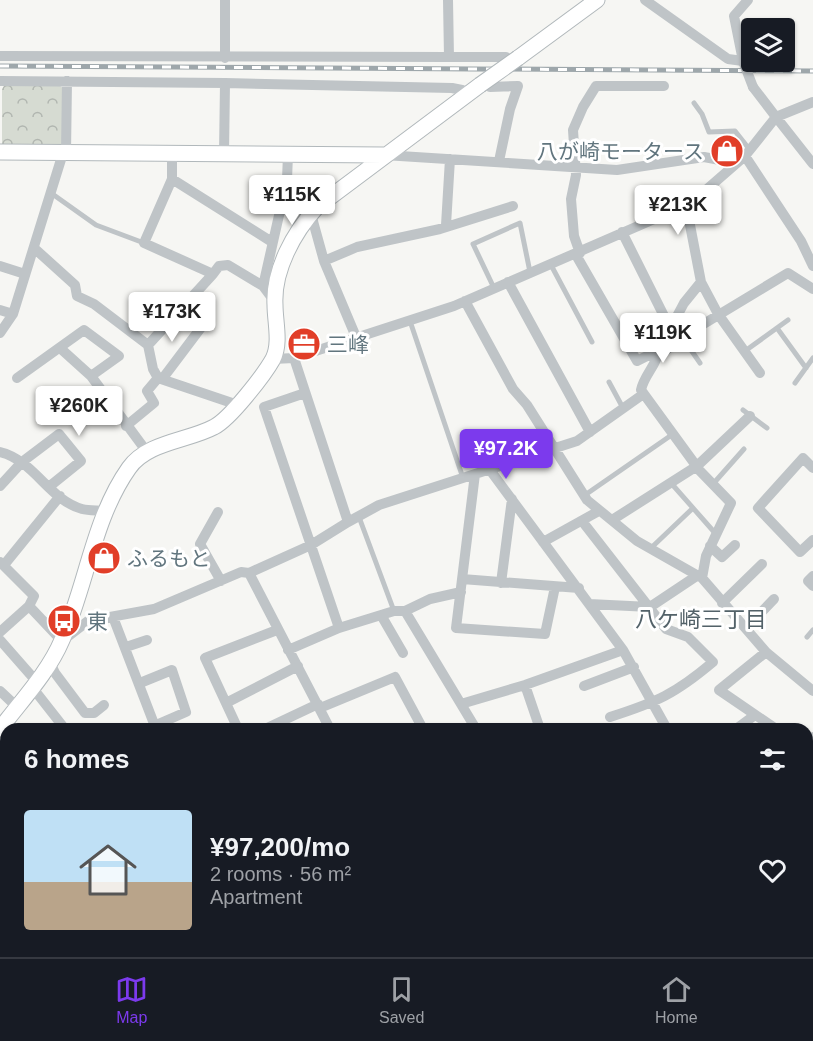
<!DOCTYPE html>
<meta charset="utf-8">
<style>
:root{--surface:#171b24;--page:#20242c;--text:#f1f3f6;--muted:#9ea1a6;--line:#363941;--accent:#7c3aed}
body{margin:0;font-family:Arial,"Noto Sans JP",sans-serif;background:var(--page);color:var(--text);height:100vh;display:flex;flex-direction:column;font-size:22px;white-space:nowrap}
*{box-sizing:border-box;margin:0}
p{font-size:20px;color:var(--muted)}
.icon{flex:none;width:33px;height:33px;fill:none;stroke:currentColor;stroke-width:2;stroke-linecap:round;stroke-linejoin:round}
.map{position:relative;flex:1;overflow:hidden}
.sheet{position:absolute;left:0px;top:723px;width:813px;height:234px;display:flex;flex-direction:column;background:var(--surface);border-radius:18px 18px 0 0;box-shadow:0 2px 4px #0004}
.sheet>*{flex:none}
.fabs{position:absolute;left:741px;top:18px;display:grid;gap:12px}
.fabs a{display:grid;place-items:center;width:54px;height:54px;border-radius:6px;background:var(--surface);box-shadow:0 2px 4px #0004;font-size:30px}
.price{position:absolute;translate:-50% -51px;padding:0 14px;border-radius:6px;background:#fff;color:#222;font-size:20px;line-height:39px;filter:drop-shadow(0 2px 3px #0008)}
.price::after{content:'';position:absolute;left:50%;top:36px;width:18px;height:14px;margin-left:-9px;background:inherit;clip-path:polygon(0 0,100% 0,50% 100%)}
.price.on{background:var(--accent);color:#fff}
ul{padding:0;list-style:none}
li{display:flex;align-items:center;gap:18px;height:150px;padding:0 24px}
li span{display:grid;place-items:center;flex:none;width:168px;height:120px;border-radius:6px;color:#555}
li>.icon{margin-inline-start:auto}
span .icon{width:72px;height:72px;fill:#fffc;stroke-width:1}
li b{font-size:26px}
h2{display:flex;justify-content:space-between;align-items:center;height:72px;padding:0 24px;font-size:26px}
.tabs{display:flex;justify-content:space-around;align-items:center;height:84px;border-top:2px solid var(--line);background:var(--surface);font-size:16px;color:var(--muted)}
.tabs a{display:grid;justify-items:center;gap:3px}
.tabs .on{color:var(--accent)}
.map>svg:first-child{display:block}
.park{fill:url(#park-crowns)}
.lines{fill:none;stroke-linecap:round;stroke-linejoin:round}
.secondary-casing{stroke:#b1b8bb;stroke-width:17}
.lane{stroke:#bfc4c7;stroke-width:5}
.street{stroke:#bfc4c7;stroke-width:10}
.secondary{stroke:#fff;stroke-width:15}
.rail-casing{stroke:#9ea7ab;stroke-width:5}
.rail{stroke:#fff;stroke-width:3;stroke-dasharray:9;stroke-linecap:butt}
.secondary-bridge-casing{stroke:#b1b8bb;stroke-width:17;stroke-linecap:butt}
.street-bridge{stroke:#bfc4c7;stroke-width:10}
.secondary-bridge{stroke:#fff;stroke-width:15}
.labels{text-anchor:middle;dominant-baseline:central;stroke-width:6;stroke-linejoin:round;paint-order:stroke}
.poi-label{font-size:21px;fill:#61757e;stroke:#fff;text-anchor:start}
.neighbourhood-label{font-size:22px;fill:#536269;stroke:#fff}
</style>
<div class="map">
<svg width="813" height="957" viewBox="0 0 813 957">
<defs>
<pattern id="park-crowns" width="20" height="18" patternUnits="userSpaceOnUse" patternTransform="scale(1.5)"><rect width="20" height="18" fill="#d6dbd2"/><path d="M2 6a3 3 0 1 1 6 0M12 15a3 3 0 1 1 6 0" fill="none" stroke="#b1b6b0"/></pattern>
</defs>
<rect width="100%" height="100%" fill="#f6f6f3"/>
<!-- park -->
<path class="park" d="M5,84L59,85L64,89L63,146H2V89Z"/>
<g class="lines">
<defs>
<path id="secondary" d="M518,58L597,0
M0,152L384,155
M0,729C21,701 48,673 62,640C87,584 93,519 129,468C147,442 188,441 214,427C230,419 264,375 273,359C281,343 275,322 275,305C273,270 294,232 317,207L480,85"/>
</defs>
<!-- secondary casing -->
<use href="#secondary" class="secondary-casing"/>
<!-- lane -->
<path class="lane" d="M694,103L702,114L709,132L735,131L750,150
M51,193L96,225L144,243
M551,265L592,342
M494,288L473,244L520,223L530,272
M410,321L463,478
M777,328L806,368
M682,337L700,363
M745,351L788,320
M609,382L623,408
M795,383L813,358
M743,410L767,428
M671,483L715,533
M713,484L744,449
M585,495L673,434
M359,517L394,611
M651,548L692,509
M807,637L813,630"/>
<!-- street -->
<path class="street" d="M448,0L449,57H506L509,63
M645,0L728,59L743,61L734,16L748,0
M0,56L449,57
M225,58V0
M0,81L225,83
M486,81L490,87L518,86L510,109L499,161
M753,87L776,117L813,102
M66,153L67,81
M172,153V179L272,242
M224,154L225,83L452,88L462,90L467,94
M384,155L617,170L704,157L736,163
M745,156L801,241L813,266
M172,179L144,243L213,274L219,266L228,265L263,286
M311,214L324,261L356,337
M446,225L450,159
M622,232L670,328
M34,248L75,285L77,296L94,304L148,345L153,369L158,378L238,405
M580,253L574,236L571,199L576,175L573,130L583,107L596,86H664
M576,255L637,361L659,350H666L682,337L788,273L813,289
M324,261L357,247L440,229L513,206
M0,266L25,274
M508,282L590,432
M701,282L684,303L659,350C657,365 644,375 641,390L700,471L731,503L706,556L702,578
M465,301L513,389L527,405L587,500L637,541L702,578L766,652L813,691
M275,302L263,286L287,180L288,154
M0,310L13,314
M0,333L13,314L63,153
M148,345L213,274
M60,348L91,376L147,452
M273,359L294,358L454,306L691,203
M760,373L718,314L701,282L690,225L691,203L745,156L776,117L813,164
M17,378L84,330L119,356L91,376
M163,378L203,325
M305,393L264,407L339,628
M126,426L154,403L147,391L158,378
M0,452C34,460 49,500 82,509C89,511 98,510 106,511
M813,468L803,458L758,508L800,552L813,540
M490,470L623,650L667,729
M475,474L456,628L545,634L555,587
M0,486L22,462L59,434L81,461L50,486
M218,512L200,544L221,581
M612,520L697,466L750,416
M582,521L666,629L688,637L713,662C675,694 657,702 610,717
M348,522L379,505L577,441L642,395
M543,542L599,511
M710,546L722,557L735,545
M0,562L34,596L29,606L0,632
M4,565L60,496
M249,573L330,729
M813,576L808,581L813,586
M462,579L579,588
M501,583L512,499
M722,603L762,564
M589,604L650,607L698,575
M29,606L62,641L88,621L154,609L241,572L249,573L311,545L348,522L294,358
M405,611L476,729
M381,615L403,653
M113,617L156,729
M747,627L774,599
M0,640L36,681
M126,647L147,640
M288,650L339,628L394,611H405L430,599L461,592
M766,652L719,690L776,729
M50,662L55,673L85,713H94L104,705
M140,683L172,670L186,712L156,725
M525,685L540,729
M584,686L634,667
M32,687L65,729
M0,691L17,707
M226,703L298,666
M461,704L525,685L623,650
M320,708L395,677L423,729
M238,729L205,658L277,630
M265,729L318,704
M736,729L755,715
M807,742L813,737
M0,752L6,759
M807,805L813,800
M807,852L813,862
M0,866L6,873
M807,921L813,932
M0,925L6,919
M147,951L152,957
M221,951L227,957
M288,951L292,957
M379,951L381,957
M416,951L417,957
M459,951L460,957
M504,951L505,957
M609,951L611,957
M695,951L696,957
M72,957L73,951
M123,957L124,951
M260,957L265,951
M805,957L813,956"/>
<!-- secondary -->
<use href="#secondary" class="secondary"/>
<defs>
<path id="rail" d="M0,66L813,71"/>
</defs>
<!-- rail casing -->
<use href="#rail" class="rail-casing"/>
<!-- rail -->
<use href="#rail" class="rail"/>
<defs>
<path id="secondary-bridge" d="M480,85L518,58"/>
</defs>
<!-- secondary-bridge casing -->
<use href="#secondary-bridge" class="secondary-bridge-casing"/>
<!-- street-bridge -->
<path class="street-bridge" d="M743,61L753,87"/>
<!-- secondary-bridge -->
<use href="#secondary-bridge" class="secondary-bridge"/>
</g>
<!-- icons -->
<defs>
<symbol id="shop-disc" viewBox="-11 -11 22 22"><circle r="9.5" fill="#e13e28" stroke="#fff"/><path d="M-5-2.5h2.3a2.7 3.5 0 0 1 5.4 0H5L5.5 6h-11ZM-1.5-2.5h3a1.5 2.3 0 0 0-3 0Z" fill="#fff"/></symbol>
<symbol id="office-disc" viewBox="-11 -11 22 22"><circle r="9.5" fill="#e13e28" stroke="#fff"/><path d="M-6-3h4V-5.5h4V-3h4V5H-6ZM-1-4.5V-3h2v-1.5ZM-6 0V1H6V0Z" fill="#fff"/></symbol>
<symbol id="bus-disc" viewBox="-11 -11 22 22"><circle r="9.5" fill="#e13e28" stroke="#fff"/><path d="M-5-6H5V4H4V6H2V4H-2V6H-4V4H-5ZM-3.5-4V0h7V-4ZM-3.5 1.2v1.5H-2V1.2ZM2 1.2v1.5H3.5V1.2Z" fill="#fff"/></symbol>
</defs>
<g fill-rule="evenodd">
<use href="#shop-disc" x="708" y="132" width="38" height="38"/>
<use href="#office-disc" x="285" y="325" width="38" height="38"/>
<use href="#shop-disc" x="85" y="539" width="38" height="38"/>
<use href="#bus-disc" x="45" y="602" width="38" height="38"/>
</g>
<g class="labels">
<!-- poi labels -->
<g class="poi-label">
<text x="704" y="151" text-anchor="end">八が崎モータース</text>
<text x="327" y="344">三峰</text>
<text x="127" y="558">ふるもと</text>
<text x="87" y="621">東</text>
</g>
<!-- neighbourhood labels -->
<g class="neighbourhood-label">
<text x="701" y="619">八ケ崎三丁目</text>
</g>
</g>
</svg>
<div class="fabs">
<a><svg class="icon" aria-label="layers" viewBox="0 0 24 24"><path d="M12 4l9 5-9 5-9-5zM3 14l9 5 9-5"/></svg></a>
</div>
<b class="price" style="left:292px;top:226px">¥115K</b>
<b class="price" style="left:678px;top:236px">¥213K</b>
<b class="price" style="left:172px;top:343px">¥173K</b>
<b class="price" style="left:663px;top:364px">¥119K</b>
<b class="price" style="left:79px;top:437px">¥260K</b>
<b class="price on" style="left:506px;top:480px">¥97.2K</b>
<section class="sheet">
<h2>6 homes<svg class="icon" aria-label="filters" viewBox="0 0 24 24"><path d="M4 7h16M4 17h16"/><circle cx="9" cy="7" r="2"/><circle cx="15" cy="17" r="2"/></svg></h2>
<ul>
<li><span style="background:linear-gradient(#bfe0f5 60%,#b9a48a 0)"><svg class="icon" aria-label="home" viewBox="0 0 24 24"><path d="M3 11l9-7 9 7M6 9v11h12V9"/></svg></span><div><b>¥97,200/mo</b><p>2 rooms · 56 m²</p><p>Apartment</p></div><svg class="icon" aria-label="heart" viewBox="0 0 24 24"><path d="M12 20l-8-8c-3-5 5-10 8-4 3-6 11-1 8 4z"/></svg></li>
</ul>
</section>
</div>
<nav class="tabs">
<a class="on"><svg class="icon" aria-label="map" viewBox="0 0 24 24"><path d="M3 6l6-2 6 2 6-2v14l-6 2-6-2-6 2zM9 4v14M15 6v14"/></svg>Map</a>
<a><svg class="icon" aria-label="saved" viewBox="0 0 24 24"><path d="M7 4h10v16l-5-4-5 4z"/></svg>Saved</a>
<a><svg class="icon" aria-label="home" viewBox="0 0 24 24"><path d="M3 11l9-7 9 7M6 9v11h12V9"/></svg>Home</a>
</nav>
